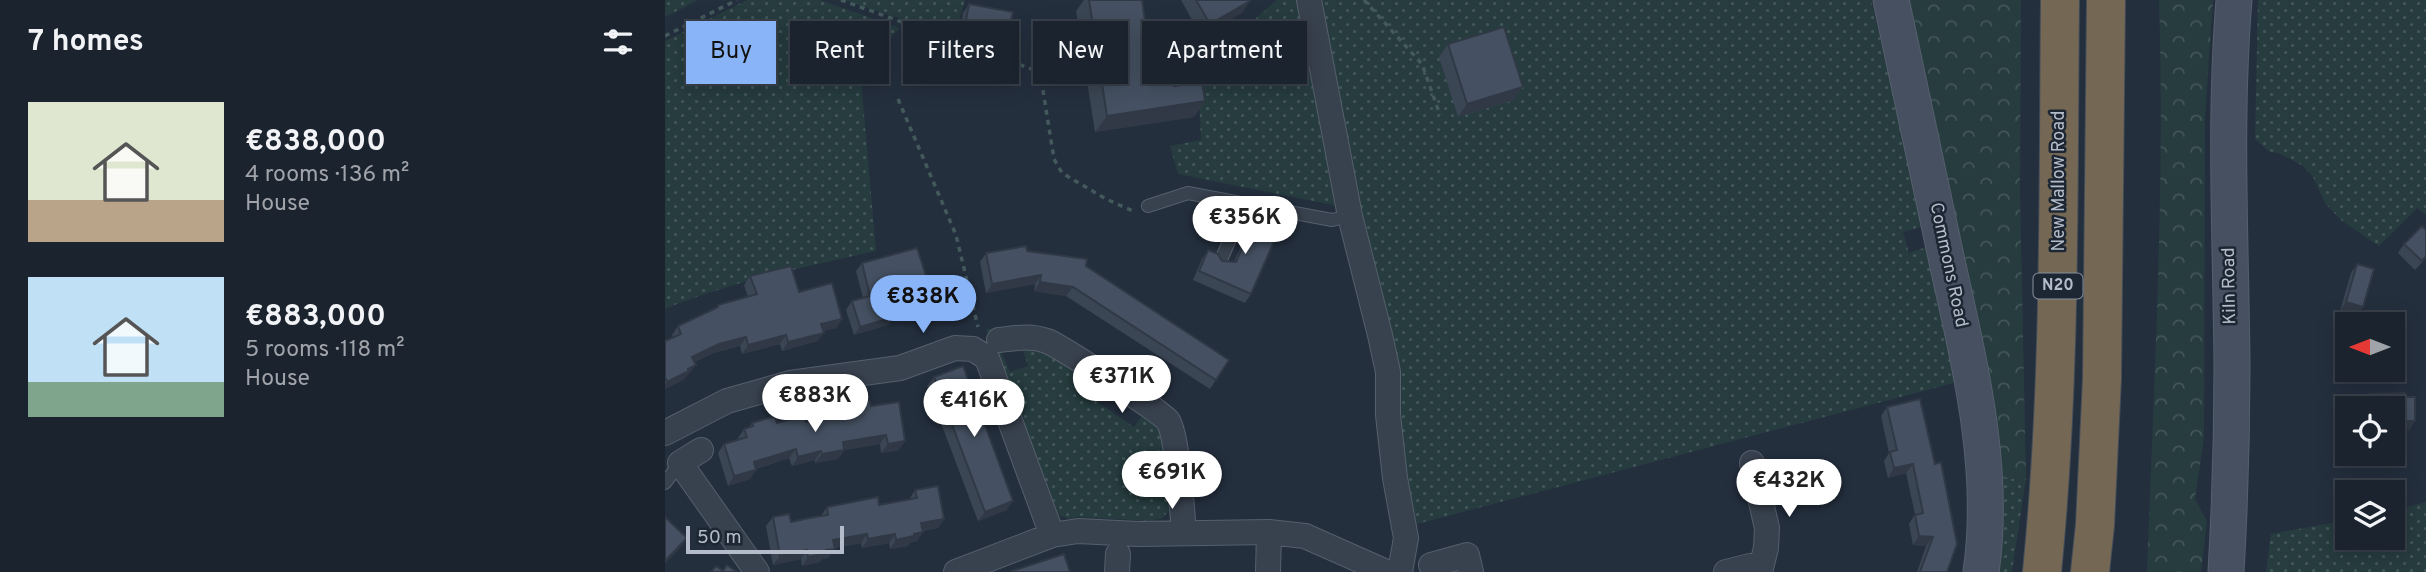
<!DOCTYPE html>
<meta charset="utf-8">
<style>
:root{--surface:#1b232e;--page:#242b36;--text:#f1f3f6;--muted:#a0a4aa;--line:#39404a;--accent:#8ab4f8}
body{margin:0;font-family:Overpass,sans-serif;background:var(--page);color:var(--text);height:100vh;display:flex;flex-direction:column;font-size:26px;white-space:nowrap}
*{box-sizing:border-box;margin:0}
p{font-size:23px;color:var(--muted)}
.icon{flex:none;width:38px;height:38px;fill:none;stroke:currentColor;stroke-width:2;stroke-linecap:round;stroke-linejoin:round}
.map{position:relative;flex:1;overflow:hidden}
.drawer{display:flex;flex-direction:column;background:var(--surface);width:665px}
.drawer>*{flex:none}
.hud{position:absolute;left:21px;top:21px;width:665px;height:63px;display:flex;gap:14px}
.needle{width:46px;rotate:270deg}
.controls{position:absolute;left:1670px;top:312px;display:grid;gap:14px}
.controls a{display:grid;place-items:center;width:70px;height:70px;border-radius:0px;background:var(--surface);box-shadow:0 4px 18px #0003,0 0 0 2px var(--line);font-size:35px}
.scale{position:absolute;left:21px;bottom:18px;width:158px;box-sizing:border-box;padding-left:7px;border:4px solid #b4bcc9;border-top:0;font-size:19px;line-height:24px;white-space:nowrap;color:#b4bcc9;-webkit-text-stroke:5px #1d2633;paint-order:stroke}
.price{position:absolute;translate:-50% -60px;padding:0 16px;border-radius:24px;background:#fff;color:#222;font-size:23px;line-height:46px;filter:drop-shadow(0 2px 4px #0008)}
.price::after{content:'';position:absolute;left:50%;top:42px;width:21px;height:16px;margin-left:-10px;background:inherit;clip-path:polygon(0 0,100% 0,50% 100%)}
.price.active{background:var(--accent);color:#111}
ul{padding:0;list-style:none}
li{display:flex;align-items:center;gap:21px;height:175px;padding:0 28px}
li span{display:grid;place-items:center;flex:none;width:196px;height:140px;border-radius:0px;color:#555}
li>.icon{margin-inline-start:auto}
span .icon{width:84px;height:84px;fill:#fffc;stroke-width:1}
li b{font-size:30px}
h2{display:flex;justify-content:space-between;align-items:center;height:84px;padding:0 28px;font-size:30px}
.tag{padding:0 24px;border-radius:0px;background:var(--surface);box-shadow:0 4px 18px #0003,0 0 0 2px var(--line);font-size:24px;line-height:63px}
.tag.active{background:var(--accent);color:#111}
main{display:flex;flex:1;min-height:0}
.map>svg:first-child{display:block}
.grass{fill:url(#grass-dots)}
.forest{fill:url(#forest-crowns)}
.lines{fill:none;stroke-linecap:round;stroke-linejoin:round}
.lane-casing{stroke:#565f6c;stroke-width:14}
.street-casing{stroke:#565f6c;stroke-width:26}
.secondary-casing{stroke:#565f6c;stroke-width:37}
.highway-casing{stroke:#434c59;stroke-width:40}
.path{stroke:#44595c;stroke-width:3.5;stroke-dasharray:5 5;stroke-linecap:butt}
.lane{stroke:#38414e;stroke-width:12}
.street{stroke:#38414e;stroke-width:24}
.secondary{stroke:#465061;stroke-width:35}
.highway{stroke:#746855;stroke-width:38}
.wall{fill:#3b4654}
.shaded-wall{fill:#303945}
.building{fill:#455162;stroke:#303945;stroke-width:2}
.labels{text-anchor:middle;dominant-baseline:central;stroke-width:5;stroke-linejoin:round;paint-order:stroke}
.shield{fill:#1d2633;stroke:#878f9c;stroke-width:2}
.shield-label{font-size:16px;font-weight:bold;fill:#b4bcc9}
.street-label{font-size:18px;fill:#b4bcc9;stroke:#1d2633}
</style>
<main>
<section class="drawer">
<h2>7 homes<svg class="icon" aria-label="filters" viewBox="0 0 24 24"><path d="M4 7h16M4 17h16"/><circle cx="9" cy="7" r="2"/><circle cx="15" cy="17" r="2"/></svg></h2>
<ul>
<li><span style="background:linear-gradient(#dfe7d0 70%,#b9a48a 0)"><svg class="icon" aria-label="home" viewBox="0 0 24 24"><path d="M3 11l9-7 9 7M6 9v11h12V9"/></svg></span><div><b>€838,000</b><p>4 rooms · 136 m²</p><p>House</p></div></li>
<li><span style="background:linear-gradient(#bfe0f5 75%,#7fa58c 0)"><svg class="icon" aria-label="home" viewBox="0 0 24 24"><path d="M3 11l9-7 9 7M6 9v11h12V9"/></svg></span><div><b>€883,000</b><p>5 rooms · 118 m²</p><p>House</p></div></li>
</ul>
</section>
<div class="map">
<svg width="1761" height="572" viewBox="0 0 1761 572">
<defs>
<pattern id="grass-dots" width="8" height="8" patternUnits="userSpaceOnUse" patternTransform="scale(1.75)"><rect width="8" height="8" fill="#263c3f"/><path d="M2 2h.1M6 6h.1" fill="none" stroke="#435659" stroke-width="1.8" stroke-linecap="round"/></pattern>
<pattern id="forest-crowns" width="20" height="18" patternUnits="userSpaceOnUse" patternTransform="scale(1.75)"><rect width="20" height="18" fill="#263c3f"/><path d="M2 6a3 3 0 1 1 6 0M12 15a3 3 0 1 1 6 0" fill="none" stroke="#435659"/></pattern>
</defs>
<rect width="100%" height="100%" fill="#242f3e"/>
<!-- grass -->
<path class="grass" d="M0,0H33L0,17Z
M82,0H155L235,28L195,68L211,251C140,267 67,281 0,309V41Z
M179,0H300L290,34L271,30Z
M612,0H636L673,206L513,174L505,146L536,140L534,95L517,41L560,45Z
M652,0H1206L1259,226L1238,232L1244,253L1264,246L1300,380L752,524L735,449Z
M1593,0H1761V215L1752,208L1714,246L1677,221L1660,203L1648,177L1638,166L1616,154L1603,151L1590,139Z
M326,328L345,372L363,366L357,347L373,348L416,372L408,385L469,427L478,414C491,426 498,434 502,452L487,453L491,497H506L505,510L497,518L485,521L413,517L404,519L394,515L321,330Z
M1361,478L1347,572H1329L1326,480Z
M1761,502V572H1601L1606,534L1682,520V537H1727V511Z"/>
<!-- forest -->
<path class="forest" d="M1226,0H1356L1355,194L1361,478L1326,480Z
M1494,0H1548L1540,117L1539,437L1530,499L1542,521L1536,572H1482C1489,382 1500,190 1494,0Z"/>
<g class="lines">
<defs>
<path id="lane" d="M483,206L523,193L667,220L685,216
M555,262L580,205
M0,483L15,463"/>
<path id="street" d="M644,0L685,216L715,335L723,372V415L730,478L741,538L735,572
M334,340C352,338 365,335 382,341C395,346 497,412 503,421C513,437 517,511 519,533
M0,433L62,401L125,383L235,368L290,348L308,349L322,358L387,535
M36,450L15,463L92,572
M1087,463L1102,528L1101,548L1095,572
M766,565L802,555L806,572
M291,572L387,535L413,531L473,534L604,532L640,536L721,572
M452,572L453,554
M603,572L604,532
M1061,572L1085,566L1095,571"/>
<path id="secondary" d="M1226,0C1245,89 1264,177 1283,266C1305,365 1331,470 1316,572
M1561,572C1565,503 1567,435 1567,365C1566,244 1559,122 1569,0"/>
<path id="highway" d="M1377,572C1396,382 1393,191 1395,0
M1425,572L1430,525L1437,379L1441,0"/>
</defs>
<!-- lane casing -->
<use href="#lane" class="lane-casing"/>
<!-- street casing -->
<use href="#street" class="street-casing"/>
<!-- secondary casing -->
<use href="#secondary" class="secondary-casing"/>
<!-- highway casing -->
<use href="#highway" class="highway-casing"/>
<!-- path -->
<path class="path" d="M176,0L375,72L389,159L397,173L441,199L468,211
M699,0L757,64L775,115
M0,36L72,0
M233,99L291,235L313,327"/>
<!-- lane -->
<use href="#lane" class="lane"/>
<!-- street -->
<use href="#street" class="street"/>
<!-- secondary -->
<use href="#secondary" class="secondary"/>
<!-- highway -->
<use href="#highway" class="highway"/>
</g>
<!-- wall -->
<path class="wall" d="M419,0H477L488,75L540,101L529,117L430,132L411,11Z
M516,0H584L577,13L536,36Z
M304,4L343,33L337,43L294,34L298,13Z
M783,44L849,100L793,117L774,57Z
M593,212L586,294L580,303L528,280L537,259L543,250L557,261L569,262L587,221Z
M1761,230V258L1750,270L1733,253L1739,244Z
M362,251L421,266L564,360L545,389L401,296L369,291L370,284L321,293L315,262L321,253Z
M197,263L263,309L227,319L223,325L189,335L181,310L187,301L198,298L191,271Z
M1692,264V316L1675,311L1686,273Z
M85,276L134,292L177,319L171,328L158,331L159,333L152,341L117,351L115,344L77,354L75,346L48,353L30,362L31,365L18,380L0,389V341L8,337L7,335L13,326L50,308L53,305L83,297L79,285Z
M269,377L342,510L313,521L262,386Z
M1740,393V397H1750V421L1744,430H1738V441L1732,450H1727V408H1697V403L1704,394Z
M1255,399L1282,572H1252L1261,546L1248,545L1244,524L1250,514L1241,473L1223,478L1219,461L1224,453L1216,416L1222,407Z
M181,404L206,406L234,450L216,453L215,444L179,450L173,459L150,463V460L127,466L124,458L91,469L85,479L63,486L53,453L59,444L73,440V438L79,429L84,427L87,423L141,422L167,418L173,408L179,407Z
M250,490L279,519L273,528L258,531L252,541L246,542L243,546L225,549L224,543L197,548L196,543L169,548L163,558L157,559L155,562L137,566L136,559L108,565L101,526L108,517L126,522L156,516L162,507L214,505L244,500Z"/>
<!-- shaded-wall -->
<path class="shaded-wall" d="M585,1L577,13L536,36L545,24Z
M300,25L343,33L337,43L294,34Z
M858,87L849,100L793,117L802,104Z
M540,101L529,117L430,132L442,116Z
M376,275L370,284L321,293L327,284Z
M375,282L408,287L401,296L369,291Z
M269,300L263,309L227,319L223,325L189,335L195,327L228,313Z
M1681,302L1698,307L1692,316L1675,311Z
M177,319L171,328L150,333L156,324Z
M159,333L152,341L117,351L123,342Z
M121,335L115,344L77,354L83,345Z
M81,337L75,346L48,353L21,366L27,357L54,344Z
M31,365L18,380L0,389V385L2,382Z
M1738,421H1750L1744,430H1732Z
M221,435L215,444L172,451L178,442Z
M240,441L234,450L216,453L223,444Z
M1738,441L1732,450H1727V442Z
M131,449L124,458L83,471L89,462Z
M179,450L173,459L150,463L157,454Z
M156,451L150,460L127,466L133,457Z
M1248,464L1241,473L1223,478L1229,468Z
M91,470L85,479L63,486L69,476Z
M348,501L342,510L313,521L320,512Z
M279,519L273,528L250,532L256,523Z
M258,532L252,541L246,542L243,546L225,549L231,540L249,534Z
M202,534L196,543L161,549L168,540Z
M230,534L224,543L197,548L203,539Z
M1254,536L1268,537L1261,546L1248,545Z
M22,538L16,547L0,564V561Z
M170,549L163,558L157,559L155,562L137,566L143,557L161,550Z
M142,550L136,559L108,565L115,556Z"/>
<!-- building -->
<path class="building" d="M424,0H477L488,75L507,72L509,86L537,82L540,101L442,116Z
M531,0H584L585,1L545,24Z
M304,4L348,12L343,33L300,25Z
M839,27L858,87L802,104L783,44Z
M593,212L617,223L586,294L534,271L543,250L553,254L557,261L571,262Z
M1757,226L1761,230V256L1757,261L1739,244Z
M361,246L362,251L422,259L421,266L564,360L551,380L408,287L375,282L376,275L327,284L321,253Z
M252,248L269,300L228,313L229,317L195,327L187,301L205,296L197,263Z
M1692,264L1709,269L1698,307L1681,302Z
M126,266L134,292L167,283L177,319L156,324L159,333L123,342L121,335L83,345L81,337L54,344L27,357L31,365L23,369L24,371L2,382L0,377V341L16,334L13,326L53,307V305L92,294L85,276Z
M298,366L348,501L320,512L269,377Z
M1740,393V397H1750V421H1738V441L1727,442V408H1704V394Z
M1255,399L1270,464L1276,462L1292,544L1282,572H1255L1268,537L1254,536L1250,515L1258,513L1248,464L1229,468L1225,452L1232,450L1222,407Z
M205,400L206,406L234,402L240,441L223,444L221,435L178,442L179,450L157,454L156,451L133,457L131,449L89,462L91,470L69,476L59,444L82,437L79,429L88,426L87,423L110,416L112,423L139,415L141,422L174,417L173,408L182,407L181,404Z
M273,486L279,519L256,523L258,532L249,534V536L231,540L230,534L203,539L202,534L168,540L170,549L161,550V553L143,557L142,550L115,556L108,517L124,514L126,522L144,518L163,515L162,507L213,497L214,505L252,498L250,490Z
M0,517L22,538L0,561Z
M399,554L405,572H348L347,571Z
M62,565L72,572H46L51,566L58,571Z"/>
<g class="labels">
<!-- shield labels -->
<rect class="shield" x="1368.5" y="273.5" width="49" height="25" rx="5"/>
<g class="shield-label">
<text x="1393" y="286">N20</text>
</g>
<!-- street labels -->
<g class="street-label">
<text transform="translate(1394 181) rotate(-90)">New Mallow Road</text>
<text transform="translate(1283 265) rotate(78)">Commons Road</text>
<text transform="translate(1565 286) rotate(-91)">Kiln Road</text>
</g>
</g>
</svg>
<div class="controls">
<a><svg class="needle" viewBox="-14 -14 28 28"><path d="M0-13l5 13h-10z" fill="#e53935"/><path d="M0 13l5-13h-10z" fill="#a0a4aa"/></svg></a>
<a><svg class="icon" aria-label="locate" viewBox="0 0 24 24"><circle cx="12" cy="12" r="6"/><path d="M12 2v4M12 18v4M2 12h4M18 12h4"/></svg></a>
<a><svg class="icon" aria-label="layers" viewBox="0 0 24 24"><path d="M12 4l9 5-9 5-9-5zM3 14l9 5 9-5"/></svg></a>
</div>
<div class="scale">50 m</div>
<b class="price" style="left:580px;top:256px">€356K</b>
<b class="price active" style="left:258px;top:335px">€838K</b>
<b class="price" style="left:457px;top:415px">€371K</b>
<b class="price" style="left:150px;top:434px">€883K</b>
<b class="price" style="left:309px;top:439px">€416K</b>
<b class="price" style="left:507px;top:511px">€691K</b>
<b class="price" style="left:1124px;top:519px">€432K</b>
<div class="hud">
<a class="tag active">Buy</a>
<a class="tag">Rent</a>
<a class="tag">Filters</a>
<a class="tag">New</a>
<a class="tag">Apartment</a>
</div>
</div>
</main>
